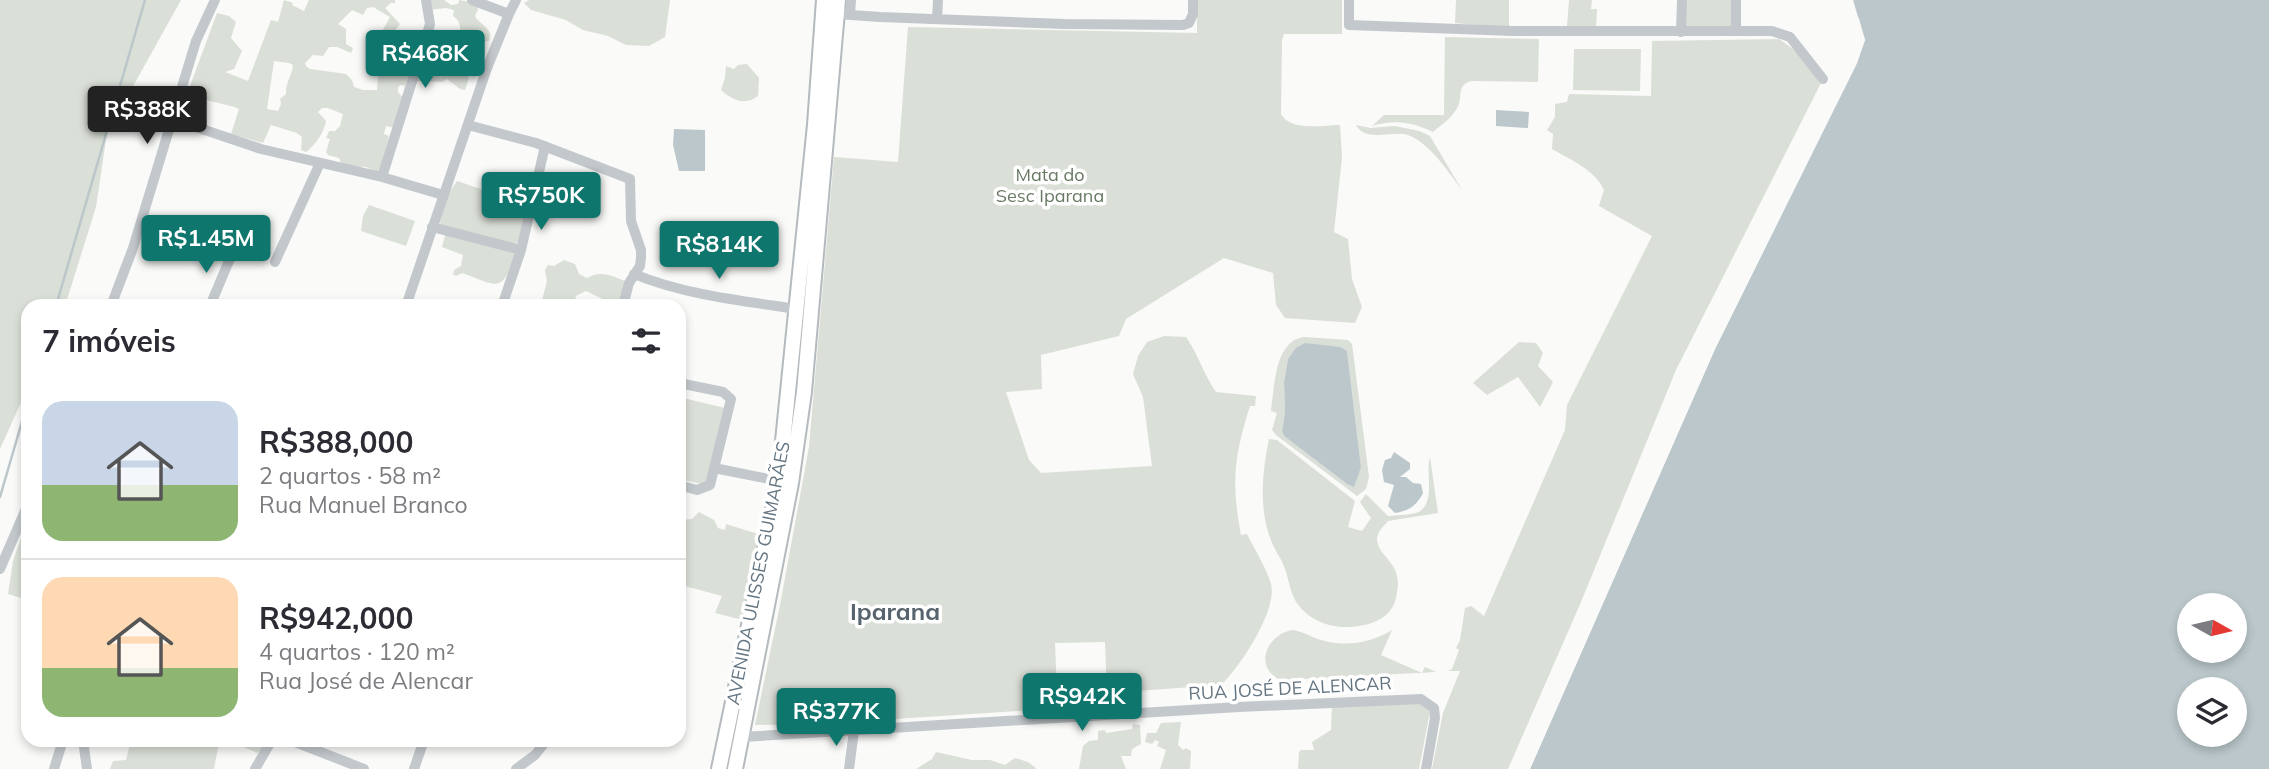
<!DOCTYPE html>
<html lang="pt">
<meta charset="utf-8">
<style>
:root{--surface:#fff;--page:#f2f2f3;--text:#2b2b33;--muted:#7c7c81;--line:#e1e1e2;--accent:#0f766e}
body{margin:0;font-family:Mulish,sans-serif;background:var(--page);color:var(--text);height:100vh;display:flex;flex-direction:column;font-size:26px;white-space:nowrap}
*{box-sizing:border-box;margin:0}
p{font-size:23px;color:var(--muted)}
.icon{flex:none;width:38px;height:38px;fill:none;stroke:currentColor;stroke-width:2;stroke-linecap:round;stroke-linejoin:round}
.map{position:relative;flex:1;overflow:hidden}
.side{position:absolute;left:21px;top:299px;width:665px;height:448px;display:flex;flex-direction:column;background:var(--surface);border-radius:21px;box-shadow:0 4px 10px #0003}
.side>*{flex:none}
.needle{width:46px;rotate:98deg}
.fabs{position:absolute;left:2177px;top:593px;display:grid;gap:14px}
.fabs a{display:grid;place-items:center;width:70px;height:70px;border-radius:50%;background:var(--surface);box-shadow:0 4px 10px #0003;font-size:35px}
.price{position:absolute;translate:-50% -60px;padding:0 16px;border-radius:7px;background:var(--accent);color:#fff;font-size:23px;line-height:46px;filter:drop-shadow(0 2px 4px #0008)}
.price::after{content:'';position:absolute;left:50%;top:42px;width:21px;height:16px;margin-left:-10px;background:inherit;clip-path:polygon(0 0,100% 0,50% 100%)}
.price.active{background:#222;color:#fff}
ul{padding:0;list-style:none}
li{display:flex;align-items:center;gap:21px;height:175px;padding:0 21px}
li+li{border-top:2px solid var(--line)}
li span{display:grid;place-items:center;flex:none;width:196px;height:140px;border-radius:21px;color:#555}
li>.icon{margin-inline-start:auto}
span .icon{width:84px;height:84px;fill:#fffc;stroke-width:1}
li b{font-size:30px}
h2{display:flex;justify-content:space-between;align-items:center;height:84px;padding:0 21px;font-size:30px}
.map>svg:first-child{display:block}
.green{fill:#dadfd7;fill-rule:evenodd}
.water{fill:#bbc7cb;fill-rule:evenodd}
.pier{fill:#fafaf8}
.lines{fill:none;stroke-linecap:round;stroke-linejoin:round}
.stream{stroke:#bbc7cb;stroke-width:2.5}
.major-casing{stroke:#b5babe;stroke-width:18}
.minor{stroke:#c3c8cc;stroke-width:10}
.major{stroke:#fff;stroke-width:14}
.labels{text-anchor:middle;dominant-baseline:central;stroke-width:7;stroke-linejoin:round;paint-order:stroke}
.park-label{font-size:18px;fill:#687a64;stroke:#fff}
.street-label{font-size:18px;fill:#657683;stroke:#fff}
.district-label{font-size:24px;font-weight:bold;fill:#57646e;stroke:#fff}
</style>
<div class="map">
<svg width="2269" height="769" viewBox="0 0 2269 769">
<rect width="100%" height="100%" fill="#fafaf8"/>
<!-- green -->
<path class="green" d="M0,0H181L107,133L96,207L65,306H28V387L0,449Z
M284,0L293,3L292,5L304,11L309,0H395V3H391L385,8L400,24L388,40L384,41L380,35L390,17L373,7L367,8L363,15L352,10L338,24L346,29V44L353,48L351,53L337,47H329L323,56L313,55L305,63L306,66L310,69L346,74L352,80L354,87L363,90H377L378,76L382,72L383,56L387,54L394,56L398,64L396,68L399,72H410L405,86L400,85L398,88V92L403,98L395,128L386,126L384,134L389,136L380,170L377,172L366,167L342,166L339,158L328,155L326,152L330,139L326,138L329,131H335L340,126L343,114L328,108H322L318,112L326,121C324,133 315,145 306,152L301,150L302,137L297,133L271,125L263,143L231,134L239,109C231,105 216,103 206,100L203,108L194,106L189,118L180,113L217,13L229,16L236,22L231,38L242,51L234,69L225,72L248,81L271,20L278,22ZM274,61L289,63L293,65C292,76 285,83 286,94L280,99L281,104L278,111L267,109Z
M429,0H444L451,5L458,4L459,0L476,3L478,10L475,15L476,18C482,26 494,29 489,41L474,42L478,48L474,61L470,62L468,81L465,90L460,89L447,79L442,82L417,81L423,58L430,54L426,46L433,29L451,35H459C462,28 459,19 453,16L454,10L446,8L429,10Z
M529,0H670L665,37L649,46L626,45L608,36L583,30L566,20L531,10L524,3Z
M1197,0H1342V34H1284L1282,40L1281,114C1291,132 1323,125 1340,125L1342,157L1334,232L1348,239L1352,279L1362,307L1355,323L1285,318L1276,305L1273,273L1224,258L1126,319L1119,336L1041,355L1042,389L1006,392L1029,460L1041,473L1152,466L1143,397L1133,374L1138,356L1147,342L1164,336L1186,337C1198,354 1203,373 1216,392L1256,396L1255,406H1250C1234,457 1231,482 1241,535L1247,534C1255,550 1266,567 1271,584C1278,610 1239,668 1221,685L1107,693L1105,642L1055,643L1057,697L1049,709L817,724L755,725L780,605L809,447L834,157L898,162L908,27L1197,33Z
M1456,0H1509V28L1455,23Z
M1569,0H1592L1591,9H1597L1596,29L1567,26Z
M1686,0H1732L1733,27L1685,31Z
M1445,37L1539,39L1538,82L1471,81C1455,86 1464,97 1457,108C1452,118 1441,125 1433,132C1413,122 1394,119 1372,126L1384,115H1444Z
M1779,39L1793,49L1823,79L1676,370L1581,602L1508,769H1432L1443,713L1460,671H1448L1452,669L1459,650L1456,648L1460,640L1465,608L1471,606L1484,616L1565,430L1567,405L1652,236L1599,206L1604,190C1595,170 1571,160 1552,149L1553,134L1547,130L1555,117V104L1567,102L1569,94L1651,96L1652,41Z
M1574,49H1641L1640,91L1573,90Z
M747,64L759,78L758,96C745,106 732,100 721,90L725,78L726,66L734,69L738,65Z
M1356,125L1370,128L1395,126L1419,131L1430,136L1462,190C1448,172 1430,143 1408,135C1392,130 1366,143 1356,125Z
M457,181L526,204L519,240L516,244L442,227L440,223L446,197Z
M369,205L415,221L406,246L361,231L363,216Z
M446,232L515,253C503,297 495,284 462,273L456,276L453,274L454,270L461,266L463,255L442,247Z
M564,260L575,264L579,274L587,278C601,269 614,277 628,282L618,306H608L615,305L586,291L576,296L574,306H548L541,304L547,281L545,270L548,265L554,266Z
M1304,337L1348,340L1352,344L1369,477L1366,489L1357,496L1276,435L1272,430L1277,413L1271,411C1275,387 1274,341 1304,337ZM1305,344L1341,347L1347,351L1361,467L1347,484L1284,436L1282,431L1285,412L1284,382L1288,359Z
M1519,342L1536,343L1543,353L1538,366L1553,382L1540,407L1518,377L1487,395L1473,383Z
M679,397L725,408L706,485L679,479Z
M1269,439L1277,440L1355,501L1348,527L1362,531L1371,518L1360,502L1366,494L1388,516C1397,515 1407,515 1416,513C1437,506 1425,472 1430,457L1438,513L1388,521C1384,526 1377,532 1377,539C1378,558 1403,562 1397,592C1396,600 1394,606 1389,612C1379,623 1364,626 1350,627C1328,628 1306,619 1295,600C1289,588 1288,575 1283,564C1280,557 1276,552 1273,545C1258,512 1262,473 1269,439Z
M699,512L714,520L718,528L725,530L726,524L758,534L743,620L715,613L722,596L685,586L679,609V520L692,519Z
M22,535L28,536V600L8,594L13,561Z
M1292,630C1302,631 1309,636 1318,639C1343,648 1371,643 1392,630L1381,655L1422,673L1425,667L1436,672L1280,680C1253,666 1267,635 1292,630Z
M1412,702L1424,705L1430,712L1419,769H1298L1299,752L1301,750H1314L1312,742L1331,730L1332,707Z
M1181,722L1178,745L1183,750L1186,748L1191,751L1190,769H1160L1166,750L1157,746L1159,742L1155,740L1152,744L1145,742L1147,733H1156L1161,723Z
M1133,724L1140,725L1141,744L1132,749L1131,756H1121L1126,769H1079L1083,746L1089,741L1098,740V731L1105,730L1106,733L1132,729Z
M131,740H264L262,750L257,753L237,744L219,743L214,769H110L113,761L126,760Z
M936,752L972,760H990L1005,765L1015,758L1028,762L1037,769H916L932,759Z"/>
<!-- water -->
<path class="water" d="M1853,0H2269V769H1530L1715,349L1857,63L1865,40ZM2189,606H2235V651H2189ZM2189,690H2235V735H2189Z
M1496,110L1529,112L1528,128L1496,126Z
M674,129L705,130V171H679L673,145Z
M1305,343L1341,347L1347,351L1361,467L1354,487L1347,484L1284,436L1282,431L1285,412L1284,382L1288,359L1296,348Z
M1394,452L1410,463V469L1400,477H1406L1413,483L1421,484L1423,493C1417,505 1409,511 1395,513L1388,506L1394,485L1384,482L1382,470L1385,460L1391,458Z"/>
<!-- pier -->
<path class="pier" d="M1854,13L1859,19L1865,40L1857,63L1715,349L1530,769H1526L1712,347L1854,61L1861,40Z"/>
<g class="lines">
<!-- stream -->
<path class="stream" d="M56,306L145,0
M0,497L28,401"/>
<defs>
<path id="major" d="M719,769L779,481L815,125L824,0
M735,769L791,483L804,392L838,0"/>
</defs>
<!-- major casing -->
<use href="#major" class="major-casing"/>
<!-- minor -->
<path class="minor" d="M472,0L509,14
M1349,0V25L1513,31H1772L1790,37L1823,79
M837,14L880,17L1065,24L1183,25L1189,23L1193,14V0
M850,15L851,0
M937,19L938,0
M1736,30V0
M1681,32L1682,0
M172,119L261,149L382,177L443,195
M468,125L536,143L630,179L631,221L641,250V257L640,266L629,283L623,306
M382,177L430,24L426,0
M432,227L521,250
M275,262L320,163
M634,274C685,295 743,301 797,309
M111,306L133,248L196,41L215,0
M210,306L231,256
M406,306L487,68L509,14L516,0
M502,306L521,250L545,146
M679,383L723,392L731,399L710,485L697,490L679,485
M714,468L779,481
M0,569L28,504
M742,737L1239,707L1421,699L1434,708L1435,718L1426,769
M83,740L87,769
M290,740L364,769
M54,769L63,740
M255,769L272,740
M414,769L424,740
M516,769L535,755L547,740
M849,769L854,731"/>
<!-- major -->
<use href="#major" class="major"/>
</g>
<g class="labels">
<!-- park labels -->
<g class="park-label">
<text x="1050" y="174">Mata do<tspan x="1050" dy="21">Sesc Iparana</tspan></text>
</g>
<!-- street labels -->
<g class="street-label">
<text transform="translate(758 573) rotate(-79)">AVENIDA ULISSES GUIMARÃES</text>
<text transform="translate(1290 688) rotate(-3)">RUA JOSÉ DE ALENCAR</text>
</g>
<!-- district labels -->
<g class="district-label">
<text x="895" y="611">Iparana</text>
</g>
</g>
</svg>
<div class="fabs">
<a><svg class="needle" viewBox="-14 -14 28 28"><path d="M0-13l5 13h-10z" fill="#e53935"/><path d="M0 13l5-13h-10z" fill="#7c7c81"/></svg></a>
<a><svg class="icon" aria-label="layers" viewBox="0 0 24 24"><path d="M12 4l9 5-9 5-9-5zM3 14l9 5 9-5"/></svg></a>
</div>
<b class="price" style="left:425px;top:90px">R$468K</b>
<b class="price active" style="left:147px;top:146px">R$388K</b>
<b class="price" style="left:541px;top:232px">R$750K</b>
<b class="price" style="left:206px;top:275px">R$1.45M</b>
<b class="price" style="left:719px;top:281px">R$814K</b>
<b class="price" style="left:1082px;top:733px">R$942K</b>
<b class="price" style="left:836px;top:748px">R$377K</b>
<section class="side">
<h2>7 imóveis<svg class="icon" aria-label="filters" viewBox="0 0 24 24"><path d="M4 7h16M4 17h16"/><circle cx="9" cy="7" r="2"/><circle cx="15" cy="17" r="2"/></svg></h2>
<ul>
<li><span style="background:linear-gradient(#c9d6e8 60%,#8fb573 0)"><svg class="icon" aria-label="home" viewBox="0 0 24 24"><path d="M3 11l9-7 9 7M6 9v11h12V9"/></svg></span><div><b>R$388,000</b><p>2 quartos · 58 m²</p><p>Rua Manuel Branco</p></div></li>
<li><span style="background:linear-gradient(#ffd9b3 65%,#8fb573 0)"><svg class="icon" aria-label="home" viewBox="0 0 24 24"><path d="M3 11l9-7 9 7M6 9v11h12V9"/></svg></span><div><b>R$942,000</b><p>4 quartos · 120 m²</p><p>Rua José de Alencar</p></div></li>
</ul>
</section>
</div>
